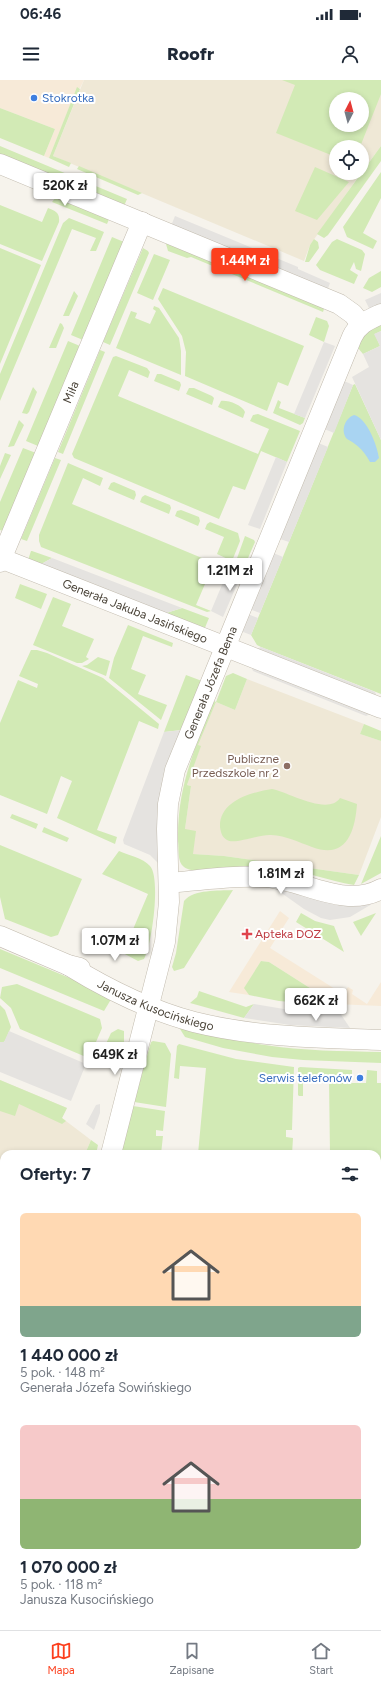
<!DOCTYPE html>
<html lang="pl">
<meta charset="utf-8">
<style>
:root{--surface:#fff;--page:#f2f2f3;--text:#1f2937;--muted:#747a83;--line:#e0e1e3;--accent:#fc3f1d}
body{margin:0;font-family:Figtree,sans-serif;background:var(--page);color:var(--text);height:100vh;display:flex;flex-direction:column;font-size:15px;white-space:nowrap}
*{box-sizing:border-box;margin:0}
p{font-size:13px;color:var(--muted)}
.icon{flex:none;width:22px;height:22px;fill:none;stroke:currentColor;stroke-width:2;stroke-linecap:round;stroke-linejoin:round}
.map{position:relative;flex:1;overflow:hidden}
.side{position:absolute;left:0px;top:1070px;width:381px;height:480px;display:flex;flex-direction:column;background:var(--surface);border-radius:12px 12px 0 0;box-shadow:0 2px 6px #0003}
.side>*{flex:none}
.needle{width:26px;rotate:6deg}
.tools{position:absolute;left:329px;top:12px;display:grid;gap:8px}
.tools a{display:grid;place-items:center;width:40px;height:40px;border-radius:50%;background:var(--surface);box-shadow:0 2px 6px #0003;font-size:20px}
.price{position:absolute;translate:-50% -34px;padding:0 9px;border-radius:4px;background:#fff;color:#222;font-size:13px;line-height:26px;filter:drop-shadow(0 1px 2px #0008)}
.price::after{content:'';position:absolute;left:50%;top:24px;width:12px;height:9px;margin-left:-6px;background:inherit;clip-path:polygon(0 0,100% 0,50% 100%)}
.price.selected{background:var(--accent);color:#fff}
ul{padding:0;list-style:none}
li{display:grid;align-content:center;gap:8px;height:212px;padding:0 20px}
li span{display:grid;place-items:center;height:124px;border-radius:6px;color:#555}
li>.icon{margin-inline-start:auto}
span .icon{width:72px;height:72px;fill:#fffc;stroke-width:1}
li b{font-size:17px}
h2{display:flex;justify-content:space-between;align-items:center;height:48px;padding:0 20px;font-size:17px}
.status{display:flex;justify-content:space-between;align-items:center;height:28px;padding:0 20px;background:var(--surface);direction:ltr}
.status svg{height:11px;fill:currentColor}
header{display:flex;justify-content:space-between;align-items:center;height:52px;padding:0 20px;background:var(--surface);font-size:18px;font-weight:800}
.tabs{display:flex;justify-content:space-around;align-items:center;height:56px;border-top:1px solid var(--line);background:var(--surface);font-size:11px;color:var(--muted)}
.tabs a{display:grid;justify-items:center;gap:2px}
.tabs .selected{color:var(--accent)}
.map>svg:first-child{display:block}
.residential{fill:#eae5da}
.commercial{fill:#f7ead8}
.education{fill:#efe8d6;fill-rule:evenodd}
.medical{fill:#f6e3e0}
.green{fill:#d2eab5;fill-rule:evenodd}
.parking{fill:#e5e3e0}
.water{fill:#a9d4f2}
.lines{fill:none;stroke-linecap:round;stroke-linejoin:round}
.street-casing{stroke:#c2bbae;stroke-width:21}
.street{stroke:#fff;stroke-width:20}
.shop-dot{fill:#3f7fe0;stroke:#fff;stroke-width:1.5}
.education-dot{fill:#8d6e63;stroke:#fff;stroke-width:1.5}
.health-dot{fill:#e0444e;stroke:#fff;stroke-width:1.5}
.labels{text-anchor:middle;dominant-baseline:central;stroke-width:4;stroke-linejoin:round;paint-order:stroke}
.shop-label{font-size:12px;fill:#366cbe;stroke:#fff;text-anchor:start}
.street-label{font-size:12px;fill:#4b4439;stroke:#fff}
.education-label{font-size:12px;fill:#785e54;stroke:#fff;text-anchor:end}
.health-label{font-size:12px;fill:#be3a42;stroke:#fff;text-anchor:start}
</style>
<div class="status"><b>06:46</b><svg viewBox="0 0 49 12"><path d="M0 12V9h3v3zM5 12V6h3v6zM10 12V3h3v9zM15 12V0h3v12zM26 1h20v11H26zM47 4h2v5h-2z"/></svg></div>
<header><svg class="icon" aria-label="menu" viewBox="0 0 24 24"><path d="M4 6h16M4 12h16M4 18h16"/></svg>Roofr<svg class="icon" aria-label="person" viewBox="0 0 24 24"><circle cx="12" cy="8" r="4"/><path d="M4 21q1-7 8-7t8 7"/></svg></header>
<div class="map">
<svg width="381" height="1550" viewBox="0 0 381 1550">
<rect width="100%" height="100%" fill="#f6f3ec"/>
<!-- residential -->
<path class="residential" d="M0,1531L4,1534V1546H23L29,1550H0Z"/>
<!-- commercial -->
<path class="commercial" d="M0,0H84L80,8H77L49,78L44,76L55,49L0,28Z
M280,831L289,838L270,868L343,914L348,907L353,910L352,914L367,924L381,902V926L335,924L269,882L261,881L245,907L249,915L229,912Z"/>
<!-- education -->
<path class="education" d="M84,0H381V66L362,92V67H336V93H361L310,165L304,181L53,76ZM336,19H362V45H336Z
M247,599L364,644L360,654L381,661V737L359,795L224,776L192,774L185,749L191,706L187,705L200,667L197,665L216,622L235,630Z
M0,1000L67,1028L62,1038L91,1060L85,1074H4V1267L0,1276Z"/>
<!-- medical -->
<path class="medical" d="M187,1546H377L381,1550H187Z"/>
<!-- green -->
<path class="green" d="M282,0H381V14L360,67H336V77L276,53L295,5ZM336,19H362V45H336Z
M77,7L80,9L53,76L71,83L69,87L49,78Z
M0,28L55,49L44,76L0,58Z
M0,66L67,94L62,99L0,75Z
M381,66V81L328,155L324,158L317,154Z
M79,86L142,113L138,115L77,89Z
M315,87L349,102L317,140L295,131Z
M381,92V118L363,153L377,161L373,169L347,157L343,147Z
M74,97L127,119L124,126L76,105L74,103Z
M57,116L110,137L107,144L52,122Z
M0,125L42,142L48,128C56,131 60,133 59,142L42,181L0,164Z
M69,138L104,152L96,171H90L96,158L72,149L0,321V294L63,143Z
M112,157L124,162L83,260L71,255Z
M314,159L318,162L319,168L309,182H305L310,165Z
M337,159L362,170L365,174L361,191L356,189L354,182L350,190L358,195L354,204L320,190L316,185L332,162Z
M168,161L325,226L323,232L191,177L187,178L168,171L166,164Z
M0,168L41,185L0,284Z
M143,168L148,171L149,173L110,265L103,262Z
M154,174L170,180L153,220L137,213Z
M381,191V207L372,212L363,208L369,198Z
M163,208L304,266L288,306L278,302L267,331L185,296L186,272L182,256L158,219Z
M74,211L78,216L69,236H63Z
M154,226L159,228L179,258L181,271V295L116,268L131,231L137,233L135,238L150,244L156,231L153,229Z
M316,237L327,241L329,246L324,262L309,255Z
M60,243L62,244L64,248L56,268H49Z
M378,245L381,246V251L375,254L380,266L363,274L358,268L361,254Z
M68,261L80,266L38,366L26,361Z
M100,270L105,272L63,374L58,372Z
M116,276L147,288L150,292L148,298L129,290L118,316L258,374L269,349L250,341L253,335L258,334L300,351L287,382L261,371L245,410L233,406L219,439L74,378L72,374L113,277Z
M157,294H161L180,302L181,305L179,311L154,301Z
M355,304L381,360V614L261,567L257,565L251,555L353,305Z
M33,307L37,312L29,332L27,334L22,333Z
M189,308H194L212,316L214,318L212,325L186,314Z
M278,320L281,322L279,328L305,338L303,343L300,345L273,333Z
M221,321C228,320 242,325 245,332L243,338L218,327Z
M19,340L24,345L14,366L8,367Z
M23,368L36,373L3,451L0,450V422Z
M5,373L11,375L0,399V386Z
M55,378L61,380L27,461L21,459Z
M68,383L103,398L100,406L83,398L72,424L214,483L196,525L211,531L207,532L41,467L39,461V455Z
M114,402L135,411L136,415L134,420L108,409L111,403Z
M145,415L170,425L171,428L169,434L140,422L142,417Z
M181,430L199,437L200,441L198,446L175,436L177,431Z
M210,442L238,453L240,461L232,481L217,474L224,457L205,449L207,444Z
M245,456L254,460L255,462L245,485L236,481Z
M31,471H32L52,478L36,487L27,483Z
M20,504L47,514L41,529L15,518Z
M53,517L71,524L62,546L94,559L86,577L89,579L82,583H77L33,565Z
M182,528L209,538L204,550L163,534Z
M128,545L173,563L172,567L143,556L131,589L146,595L138,614L167,625L161,640L109,598L114,578Z
M31,570H37L47,573L103,598L159,644L158,649L139,641L97,750L117,757L115,764L57,738L72,701L61,696L47,734L0,715V643L18,600L37,608L38,604L19,596Z
M98,577L110,581L106,596L82,586L87,585Z
M233,593L247,599L235,630L216,622L198,665L201,666L187,705L191,706L185,749L196,751L193,774L224,776L359,795L354,805C341,803 329,799 316,796C295,790 272,785 250,786C235,786 196,796 184,787C177,782 179,769 178,761C177,707 194,670 214,621L216,622L226,596Z
M186,595L202,601L182,650L164,652Z
M364,644L381,651V661L360,654Z
M272,709C288,712 328,736 340,718L357,724C355,752 346,780 312,767C298,762 287,756 271,755C260,754 234,765 227,760C222,757 221,753 220,747C219,721 252,712 272,709Z
M12,734L38,744L36,749L10,738Z
M44,747L69,758L67,762L42,752Z
M381,756V793L361,804Z
M0,765L82,799L58,855L51,857L5,839L0,817Z
M119,771C128,775 143,778 150,786C161,798 152,865 144,879L138,881L123,873L148,814L102,794Z
M233,810L184,888L174,891L172,887L176,873L184,821C194,809 218,811 233,810Z
M301,833L315,841L334,846L344,872L296,842Z
M376,833L361,856L353,842Z
M0,869L113,916L104,931L0,888Z
M261,881L269,882L335,924L334,926L279,921L249,915L244,908Z
M17,904L100,939L102,948L90,976L86,977L20,949L11,928L0,918L2,907Z
M199,911L246,927L254,924L244,938L190,923L197,917Z
M0,925L5,930L11,947L5,961L2,963L0,962Z
M182,944C210,952 237,961 265,965C303,971 342,971 381,972V983L303,980L272,977L223,968L185,957L180,949Z
M118,949L124,951V962L118,987L115,990L101,984L98,981L111,953Z
M153,961L165,963L171,974L166,1027L134,1022L151,962Z
M179,964L236,979L294,987L292,1050H286V1057L293,1058L292,1074H198L206,988L180,986L179,999L174,998L177,966Z
M300,987L352,990V1003H366L367,990L377,991V1003H381V1137H377V1074H330L329,999H303V1016H299L298,1015V988Z
M0,1000L67,1028L62,1038L66,1041L62,1044L19,1024L15,1036L0,1031Z
M133,1026L165,1031L163,1051L156,1050V1056H163L161,1074H121Z
M91,1060L98,1065L96,1074H85Z
M0,1107L4,1109V1149L0,1158Z
M377,1207H381V1240H377Z
M4,1267L3,1323H4V1356L0,1357V1276Z
M377,1270H381V1349H377Z
M4,1363V1423L0,1419V1364Z
M0,1435L4,1438V1534L0,1531Z
M377,1458L381,1459V1550H368V1546H377Z
M23,1546H122L126,1550H29Z
M139,1546H183L202,1550H143Z
M203,1546H277V1550H214Z"/>
<!-- parking -->
<path class="parking" d="M175,136L298,187V189L330,203L327,211L171,146Z
M381,213V227L371,232L365,220Z
M381,251V360L352,297L369,287L363,274L380,266L374,254Z
M324,262L335,266L305,338L294,334Z
M342,300L353,305L334,353L322,348Z
M316,362L328,367L289,462L277,458Z
M276,377L287,382L260,449L248,445Z
M271,472L283,477L260,533L247,528Z
M52,478L182,528L163,534L36,487Z
M232,481L245,486L223,537L211,531Z
M245,533L258,538L251,555L238,550Z
M261,567L375,612L379,622L253,571Z
M250,583L375,632L366,636L253,591Z
M182,650L158,739L157,758L159,784L150,775L124,764L123,760L164,652Z
M273,807L292,810L336,825L359,826L377,821L350,837L330,840L321,838L304,829Z
M254,924L290,930L340,933L350,948L290,945L244,938Z
M9,951L86,984L71,1021L0,992V962H4Z
M100,1024V1033L94,1050L86,1044L96,1025Z"/>
<!-- water -->
<path class="water" d="M354,335C367,338 377,365 379,378L375,382H370C367,376 361,368 355,364C353,362 350,361 347,359C340,351 345,338 354,335Z"/>
<g class="lines">
<defs>
<g id="street">
<path d="M0,84L339,224L353,234L361,244"/>
<path id="s1" d="M0,478L381,628"/>
<path id="s2" d="M0,482L142,142"/>
<path d="M169,803C201,800 234,795 266,797C304,800 345,829 381,809"/>
<path d="M0,856L68,885L80,888"/>
<path id="s3" d="M68,885C107,909 149,930 194,942C254,957 319,958 381,960"/>
<path id="s4" d="M111,1074L165,862L169,822L167,749L168,724L175,690L352,257C358,244 368,240 381,234"/>
<path d="M377,1195H381"/>
<path d="M377,1443H381"/>
</g>
</defs>
<!-- street casing -->
<use href="#street" class="street-casing"/>
<!-- street -->
<use href="#street" class="street"/>
</g>
<!-- markers -->
<g class="shop-dot">
<circle cx="34" cy="18" r="4"/>
<circle cx="360" cy="998" r="4"/>
</g>
<circle class="education-dot" cx="287" cy="686" r="4"/>
<path class="health-dot" d="M245 848h4v4h4v4h-4v4h-4v-4h-4v-4h4z"/>
<g class="labels">
<!-- shop labels -->
<g class="shop-label">
<text x="42" y="18">Stokrotka</text>
<text x="352" y="998" text-anchor="end">Serwis telefonów</text>
</g>
<!-- street labels -->
<g class="street-label">
<text stroke="none"><textPath href="#s2" startOffset="184">Miła</textPath></text>
<text stroke="none"><textPath href="#s1" startOffset="145">Generała Jakuba Jasińskiego</textPath></text>
<text stroke="none"><textPath href="#s4" startOffset="486">Generała Józefa Bema</textPath></text>
<text stroke="none"><textPath href="#s3" startOffset="97">Janusza Kusocińskiego</textPath></text>
</g>
<!-- education labels -->
<g class="education-label">
<text x="279" y="679">Publiczne<tspan x="279" dy="14">Przedszkole nr 2</tspan></text>
</g>
<!-- health labels -->
<g class="health-label">
<text x="255" y="854">Apteka DOZ</text>
</g>
</g>
</svg>
<div class="tools">
<a><svg class="needle" viewBox="-14 -14 28 28"><path d="M0-13l5 13h-10z" fill="#e53935"/><path d="M0 13l5-13h-10z" fill="#747a83"/></svg></a>
<a><svg class="icon" aria-label="locate" viewBox="0 0 24 24"><circle cx="12" cy="12" r="6"/><path d="M12 2v4M12 18v4M2 12h4M18 12h4"/></svg></a>
</div>
<b class="price" style="left:65px;top:127px">520K zł</b>
<b class="price selected" style="left:245px;top:202px">1.44M zł</b>
<b class="price" style="left:230px;top:512px">1.21M zł</b>
<b class="price" style="left:281px;top:815px">1.81M zł</b>
<b class="price" style="left:115px;top:882px">1.07M zł</b>
<b class="price" style="left:316px;top:942px">662K zł</b>
<b class="price" style="left:115px;top:996px">649K zł</b>
<section class="side">
<h2>Oferty: 7<svg class="icon" aria-label="filters" viewBox="0 0 24 24"><path d="M4 7h16M4 17h16"/><circle cx="9" cy="7" r="2"/><circle cx="15" cy="17" r="2"/></svg></h2>
<ul>
<li><span style="background:linear-gradient(#ffd9b3 75%,#7fa58c 0)"><svg class="icon" aria-label="home" viewBox="0 0 24 24"><path d="M3 11l9-7 9 7M6 9v11h12V9"/></svg></span><div><b>1 440 000 zł</b><p>5 pok. · 148 m²</p><p>Generała Józefa Sowińskiego</p></div></li>
<li><span style="background:linear-gradient(#f6c9c9 60%,#8fb573 0)"><svg class="icon" aria-label="home" viewBox="0 0 24 24"><path d="M3 11l9-7 9 7M6 9v11h12V9"/></svg></span><div><b>1 070 000 zł</b><p>5 pok. · 118 m²</p><p>Janusza Kusocińskiego</p></div></li>
</ul>
</section>
</div>
<nav class="tabs">
<a class="selected"><svg class="icon" aria-label="map" viewBox="0 0 24 24"><path d="M3 6l6-2 6 2 6-2v14l-6 2-6-2-6 2zM9 4v14M15 6v14"/></svg>Mapa</a>
<a><svg class="icon" aria-label="saved" viewBox="0 0 24 24"><path d="M7 4h10v16l-5-4-5 4z"/></svg>Zapisane</a>
<a><svg class="icon" aria-label="home" viewBox="0 0 24 24"><path d="M3 11l9-7 9 7M6 9v11h12V9"/></svg>Start</a>
</nav>
